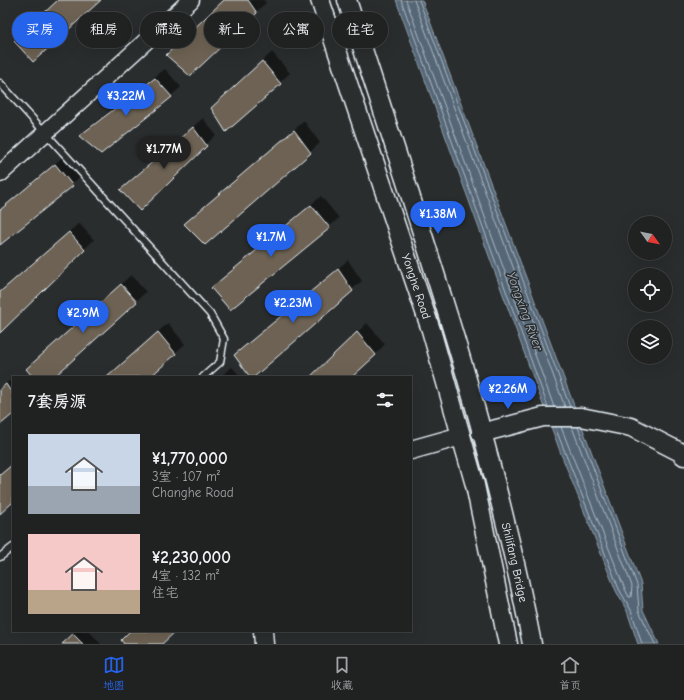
<!DOCTYPE html>
<html lang="zh">
<meta charset="utf-8">
<style>
:root{--surface:#202222;--page:#282a2a;--text:#f1f3f6;--muted:#a2a4a5;--line:#3d3f40;--accent:#2563eb}
body{margin:0;font-family:"Comic Neue","LXGW WenKai TC",sans-serif;background:var(--page);color:var(--text);height:100vh;display:flex;flex-direction:column;font-size:15px;white-space:nowrap}
*{box-sizing:border-box;margin:0}
p{font-size:13px;color:var(--muted)}
.icon{flex:none;width:22px;height:22px;fill:none;stroke:currentColor;stroke-width:2;stroke-linecap:round;stroke-linejoin:round}
.map{position:relative;flex:1;overflow:hidden}
.drawer{position:absolute;left:12px;top:376px;width:400px;height:256px;display:flex;flex-direction:column;background:var(--surface);border-radius:0px;box-shadow:0 4px 16px #0002,0 0 0 1px var(--line)}
.drawer>*{flex:none}
.top-card{position:absolute;left:12px;top:12px;width:400px;height:36px;display:flex;gap:8px}
.needle{width:26px;rotate:123deg}
.fabs{position:absolute;left:628px;top:216px;display:grid;gap:8px}
.fabs a{display:grid;place-items:center;width:44px;height:44px;border-radius:50%;background:var(--surface);box-shadow:0 4px 16px #0002,0 0 0 1px var(--line);font-size:20px}
.price{position:absolute;translate:-50% -34px;padding:0 9px;border-radius:14px;background:var(--accent);color:#fff;font-size:13px;line-height:26px;filter:drop-shadow(0 1px 2px #0008)}
.price::after{content:'';position:absolute;left:50%;top:24px;width:12px;height:9px;margin-left:-6px;background:inherit;clip-path:polygon(0 0,100% 0,50% 100%)}
.price.current{background:#222;color:#fff}
ul{padding:0;list-style:none}
li{display:flex;align-items:center;gap:12px;height:100px;padding:0 16px}
li span{display:grid;place-items:center;flex:none;width:112px;height:80px;border-radius:0px;color:#555}
li>.icon{margin-inline-start:auto}
span .icon{width:48px;height:48px;fill:#fffc;stroke-width:1}
li b{font-size:17px}
h2{display:flex;justify-content:space-between;align-items:center;height:48px;padding:0 16px;font-size:17px}
.tag{padding:0 14px;border-radius:18px;background:var(--surface);box-shadow:0 4px 16px #0002,0 0 0 1px var(--line);font-size:14px;line-height:36px}
.tag.current{background:var(--accent);color:#fff}
.dock{display:flex;justify-content:space-around;align-items:center;height:56px;border-top:1px solid var(--line);background:var(--surface);font-size:11px;color:var(--muted)}
.dock a{display:grid;justify-items:center;gap:2px}
.dock .current{color:var(--accent)}
.map>svg:first-child{display:block}
.water{fill:#546676;stroke:#8f9eaa}
.shadow{fill:#0007}
.lines{fill:none;stroke-linecap:round;stroke-linejoin:round}
.shore{stroke:#adb9c4;stroke-width:1}
.building{fill:#6d6253;stroke:#e8f1f8}
.service-casing{stroke:#e8f1f8;stroke-width:9}
.tertiary-casing{stroke:#e8f1f8;stroke-width:19}
.secondary-casing{stroke:#e8f1f8;stroke-width:21}
.service{stroke:#2a2d2e;stroke-width:6}
.tertiary{stroke:#2a2d2e;stroke-width:16}
.secondary{stroke:#2a2d2e;stroke-width:18}
.labels{text-anchor:middle;dominant-baseline:central;stroke-width:3;stroke-linejoin:round;paint-order:stroke}
.street-label{font-size:12px;fill:#e8f1f8;stroke:#2a2d2e}
.water-label{font-size:13px;font-style:italic;fill:#adb9c4;stroke:#2a2d2e}
</style>
<div class="map">
<svg width="684" height="644" viewBox="0 0 684 644">
<rect width="100%" height="100%" fill="#2a2d2e"/>
<filter id="ink" filterUnits="userSpaceOnUse"><feTurbulence type="fractalNoise" baseFrequency=".025" numOctaves="2"/><feDisplacementMap in="SourceGraphic" scale="8" xChannelSelector="R" yChannelSelector="G"/><feConvolveMatrix kernelMatrix="1 2 1 2 8 2 1 2 1" color-interpolation-filters="sRGB"/></filter>
<g filter="url(#ink)">
<!-- water -->
<path class="water" d="M396,0H422L641,584L643,610L659,644H638L627,611L616,591L561,454Z"/>
<!-- shadow -->
<path class="shadow" d="M224,0H264L266,3L256,12Z
M272,52L290,73L226,131L222,99Z
M165,69L181,87L171,96L80,136L90,126Z
M203,118L216,135L140,210L121,190Z
M304,121L320,143L310,152L186,224Z
M65,155L81,176L0,244V210Z
M321,196L339,218L329,227L212,288Z
M79,223L94,240L0,331V292Z
M348,260L362,281L252,377L235,355Z
M131,275L146,292L52,377H34L37,360Z
M168,323L185,344L148,377H107Z
M367,323L385,344L376,354L350,377H311Z
M232,367L241,377H220Z
M13,378V412L0,423V389Z
M76,631H89L101,644H63Z"/>
<g class="lines">
<!-- shore -->
<path class="shore" d="M401,0L548,407
M406,0L554,407
M414,0L565,407
M419,0L570,407
M555,427L619,589L631,610L642,644
M561,427L624,587L629,597H631L632,586L572,427
M578,427L637,585L639,611L655,644"/>
</g>
<!-- building -->
<path class="building" d="M58,0H101L33,62L14,41Z
M224,0H248L257,13L190,76L166,55Z
M262,61L281,84L226,132L211,108Z
M155,78L172,97L101,154L79,136Z
M193,127L207,146L140,211L120,190Z
M294,130L311,153L205,245L184,224Z
M55,164L73,186L0,245V210Z
M311,205L330,228L230,310L211,288Z
M69,232L85,250L0,333V292Z
M338,269L353,291L254,377H250L234,355Z
M121,284L137,302L54,377H33L26,369Z
M158,332L176,354L150,377H107Z
M357,332L376,355L352,377H310Z
M6,384L13,395V414L0,425V389Z
M13,464V502L0,514V475Z
M130,631H176L162,644H124L121,640Z
M73,634L83,644H62Z"/>
<g class="lines">
<defs>
<path id="service" d="M0,83L210,314L224,339L220,362L203,377
M0,557L13,547"/>
<path id="tertiary" d="M0,174L191,0"/>
<g id="secondary">
<path id="s1" d="M320,0L431,330L475,485L508,644"/>
<path id="s2" d="M347,0C415,212 490,425 532,644"/>
<path d="M481,433L543,417H581L631,427L680,452L684,456"/>
<path d="M411,450L461,436"/>
<path d="M263,631L264,644"/>
</g>
</defs>
<!-- service casing -->
<use href="#service" class="service-casing"/>
<!-- tertiary casing -->
<use href="#tertiary" class="tertiary-casing"/>
<!-- secondary casing -->
<use href="#secondary" class="secondary-casing"/>
<!-- service -->
<use href="#service" class="service"/>
<!-- tertiary -->
<use href="#tertiary" class="tertiary"/>
<!-- secondary -->
<use href="#secondary" class="secondary"/>
</g>
</g>
<g class="labels">
<!-- street labels -->
<g class="street-label">
<text stroke="none"><textPath href="#s1" startOffset="302">Yonghe Road</textPath></text>
<text stroke="none"><textPath href="#s2" startOffset="587">Shilifang Bridge</textPath></text>
</g>
<!-- water labels -->
<g class="water-label">
<text transform="translate(525 311) rotate(70)">Yongxing River</text>
</g>
</g>
</svg>
<div class="fabs">
<a><svg class="needle" viewBox="-14 -14 28 28"><path d="M0-13l5 13h-10z" fill="#e53935"/><path d="M0 13l5-13h-10z" fill="#a2a4a5"/></svg></a>
<a><svg class="icon" aria-label="locate" viewBox="0 0 24 24"><circle cx="12" cy="12" r="6"/><path d="M12 2v4M12 18v4M2 12h4M18 12h4"/></svg></a>
<a><svg class="icon" aria-label="layers" viewBox="0 0 24 24"><path d="M12 4l9 5-9 5-9-5zM3 14l9 5 9-5"/></svg></a>
</div>
<b class="price" style="left:126px;top:117px">¥3.22M</b>
<b class="price current" style="left:164px;top:170px">¥1.77M</b>
<b class="price" style="left:438px;top:235px">¥1.38M</b>
<b class="price" style="left:271px;top:258px">¥1.7M</b>
<b class="price" style="left:293px;top:324px">¥2.23M</b>
<b class="price" style="left:83px;top:334px">¥2.9M</b>
<b class="price" style="left:508px;top:410px">¥2.26M</b>
<div class="top-card">
<a class="tag current">买房</a>
<a class="tag">租房</a>
<a class="tag">筛选</a>
<a class="tag">新上</a>
<a class="tag">公寓</a>
<a class="tag">住宅</a>
</div>
<section class="drawer">
<h2>7套房源<svg class="icon" aria-label="filters" viewBox="0 0 24 24"><path d="M4 7h16M4 17h16"/><circle cx="9" cy="7" r="2"/><circle cx="15" cy="17" r="2"/></svg></h2>
<ul>
<li><span style="background:linear-gradient(#c9d6e8 65%,#9aa5b1 0)"><svg class="icon" aria-label="home" viewBox="0 0 24 24"><path d="M3 11l9-7 9 7M6 9v11h12V9"/></svg></span><div><b>¥1,770,000</b><p>3室 · 107 m²</p><p>Changhe Road</p></div></li>
<li><span style="background:linear-gradient(#f6c9c9 70%,#b9a48a 0)"><svg class="icon" aria-label="home" viewBox="0 0 24 24"><path d="M3 11l9-7 9 7M6 9v11h12V9"/></svg></span><div><b>¥2,230,000</b><p>4室 · 132 m²</p><p>住宅</p></div></li>
</ul>
</section>
</div>
<nav class="dock">
<a class="current"><svg class="icon" aria-label="map" viewBox="0 0 24 24"><path d="M3 6l6-2 6 2 6-2v14l-6 2-6-2-6 2zM9 4v14M15 6v14"/></svg>地图</a>
<a><svg class="icon" aria-label="saved" viewBox="0 0 24 24"><path d="M7 4h10v16l-5-4-5 4z"/></svg>收藏</a>
<a><svg class="icon" aria-label="home" viewBox="0 0 24 24"><path d="M3 11l9-7 9 7M6 9v11h12V9"/></svg>首页</a>
</nav>
